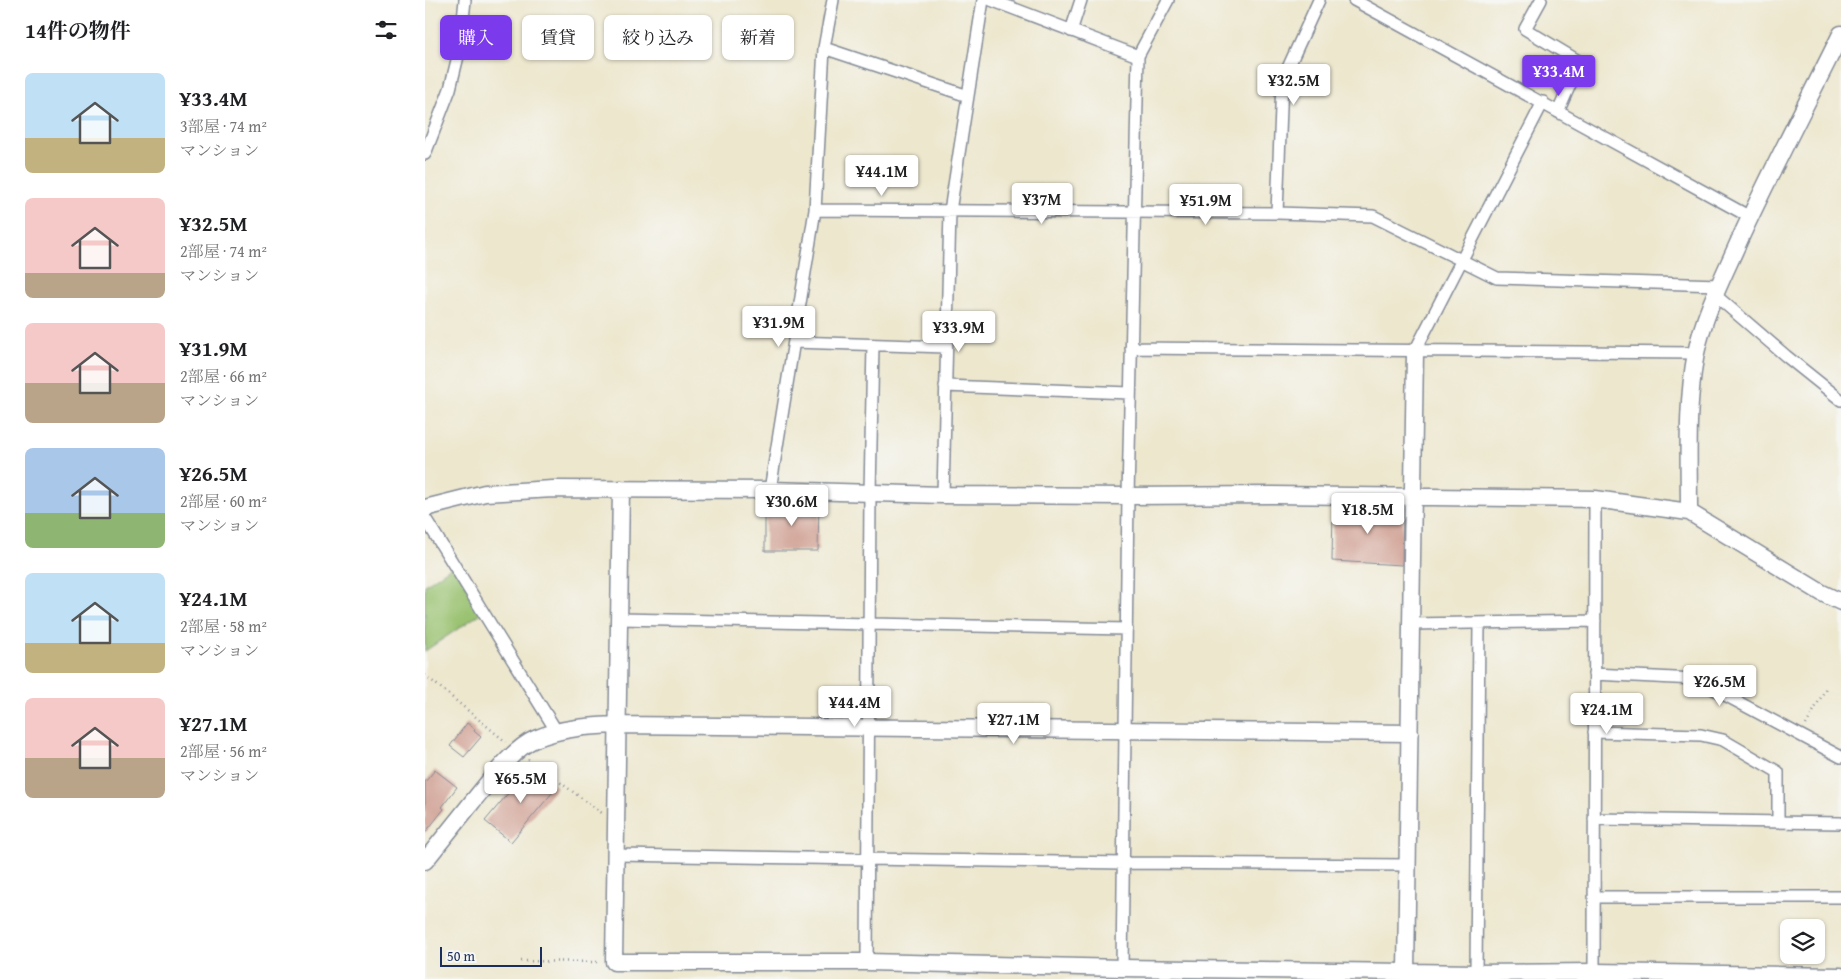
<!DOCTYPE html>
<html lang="ja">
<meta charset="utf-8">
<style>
:root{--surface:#fff;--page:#f6f6f6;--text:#202124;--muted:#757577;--accent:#7c3aed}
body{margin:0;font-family:"Gentium Book Plus","Noto Serif JP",serif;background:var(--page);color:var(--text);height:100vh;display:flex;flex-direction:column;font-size:19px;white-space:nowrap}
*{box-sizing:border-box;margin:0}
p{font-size:16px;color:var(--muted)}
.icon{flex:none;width:28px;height:28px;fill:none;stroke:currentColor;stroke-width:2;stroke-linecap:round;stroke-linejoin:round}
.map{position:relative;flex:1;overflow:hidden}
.sheet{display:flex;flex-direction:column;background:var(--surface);width:425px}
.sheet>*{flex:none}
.banner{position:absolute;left:15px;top:15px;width:475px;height:45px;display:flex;gap:10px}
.tools{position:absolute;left:1355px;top:919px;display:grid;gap:10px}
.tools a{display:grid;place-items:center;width:45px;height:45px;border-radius:8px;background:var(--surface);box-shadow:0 1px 4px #0004;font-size:25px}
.scale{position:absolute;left:15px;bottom:12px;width:102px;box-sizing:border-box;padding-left:5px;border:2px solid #1b2f5e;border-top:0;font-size:14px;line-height:18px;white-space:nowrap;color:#1b2f5e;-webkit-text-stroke:4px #f6f6f2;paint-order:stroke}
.price{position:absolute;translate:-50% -42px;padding:0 11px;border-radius:5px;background:#fff;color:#222;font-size:16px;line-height:32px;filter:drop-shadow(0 1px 2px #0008)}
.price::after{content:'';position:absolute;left:50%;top:30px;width:15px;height:11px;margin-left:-8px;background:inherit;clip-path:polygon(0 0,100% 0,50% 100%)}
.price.current{background:var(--accent);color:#fff}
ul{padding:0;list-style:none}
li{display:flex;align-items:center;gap:15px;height:125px;padding:0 25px}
li span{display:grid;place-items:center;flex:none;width:140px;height:100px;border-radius:8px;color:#555}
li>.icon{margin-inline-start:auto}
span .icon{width:60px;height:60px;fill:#fffc;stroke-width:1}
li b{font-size:21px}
h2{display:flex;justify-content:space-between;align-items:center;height:60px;padding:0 25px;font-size:21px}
.tag{padding:0 18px;border-radius:8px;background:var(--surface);box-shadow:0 1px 4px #0004;font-size:18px;line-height:45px}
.tag.current{background:var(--accent);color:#fff}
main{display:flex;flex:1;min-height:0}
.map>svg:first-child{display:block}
.green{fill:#98c16e;stroke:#5a7866}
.building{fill:#cf9d90}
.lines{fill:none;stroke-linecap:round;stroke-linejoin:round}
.street-casing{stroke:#848b96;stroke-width:14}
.secondary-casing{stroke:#848b96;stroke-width:19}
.path{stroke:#848b96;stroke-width:2.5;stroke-dasharray:1 4;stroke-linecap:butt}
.street{stroke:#fff;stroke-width:11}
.secondary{stroke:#fff;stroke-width:16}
</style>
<main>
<section class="sheet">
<h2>14件の物件<svg class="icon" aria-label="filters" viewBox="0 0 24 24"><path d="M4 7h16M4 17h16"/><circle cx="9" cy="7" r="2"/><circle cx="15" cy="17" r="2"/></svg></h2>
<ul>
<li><span style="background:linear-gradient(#bfe0f5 65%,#c2b280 0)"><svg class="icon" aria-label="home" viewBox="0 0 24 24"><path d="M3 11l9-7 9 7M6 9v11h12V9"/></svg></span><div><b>¥33.4M</b><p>3部屋 · 74 m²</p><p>マンション</p></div></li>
<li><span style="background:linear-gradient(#f6c9c9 75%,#b9a48a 0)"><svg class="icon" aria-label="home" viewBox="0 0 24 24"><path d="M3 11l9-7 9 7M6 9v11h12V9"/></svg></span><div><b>¥32.5M</b><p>2部屋 · 74 m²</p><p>マンション</p></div></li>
<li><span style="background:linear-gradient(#f6c9c9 60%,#b9a48a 0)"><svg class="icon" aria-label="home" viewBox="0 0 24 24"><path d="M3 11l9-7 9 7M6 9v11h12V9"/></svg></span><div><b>¥31.9M</b><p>2部屋 · 66 m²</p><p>マンション</p></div></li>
<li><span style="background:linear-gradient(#a9c7e8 65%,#8fb573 0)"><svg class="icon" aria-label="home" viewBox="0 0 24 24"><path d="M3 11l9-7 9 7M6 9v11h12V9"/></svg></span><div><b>¥26.5M</b><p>2部屋 · 60 m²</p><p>マンション</p></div></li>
<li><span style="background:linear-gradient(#bfe0f5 70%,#c2b280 0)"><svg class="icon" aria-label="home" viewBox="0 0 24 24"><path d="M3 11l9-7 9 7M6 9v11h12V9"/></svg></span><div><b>¥24.1M</b><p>2部屋 · 58 m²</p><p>マンション</p></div></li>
<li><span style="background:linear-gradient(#f6c9c9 60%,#b9a48a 0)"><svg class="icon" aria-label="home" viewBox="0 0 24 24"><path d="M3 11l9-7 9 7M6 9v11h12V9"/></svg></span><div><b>¥27.1M</b><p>2部屋 · 56 m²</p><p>マンション</p></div></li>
</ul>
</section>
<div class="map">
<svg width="1416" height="979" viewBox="0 0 1416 979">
<rect width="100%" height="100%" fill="#f6f6f2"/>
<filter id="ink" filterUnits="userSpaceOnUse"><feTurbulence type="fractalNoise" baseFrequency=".02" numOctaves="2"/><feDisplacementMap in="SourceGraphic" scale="10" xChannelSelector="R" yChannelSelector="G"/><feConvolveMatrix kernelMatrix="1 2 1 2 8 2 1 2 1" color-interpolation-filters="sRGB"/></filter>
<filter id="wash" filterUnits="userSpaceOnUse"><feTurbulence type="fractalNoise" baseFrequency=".0096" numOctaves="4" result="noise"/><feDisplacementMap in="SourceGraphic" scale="20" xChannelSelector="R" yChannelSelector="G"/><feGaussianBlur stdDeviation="1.12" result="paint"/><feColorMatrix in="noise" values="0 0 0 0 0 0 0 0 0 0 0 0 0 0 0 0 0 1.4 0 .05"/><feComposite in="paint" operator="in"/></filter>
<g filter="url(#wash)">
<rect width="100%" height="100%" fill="#ede7ce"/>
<!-- green -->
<path class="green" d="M29,565L58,612L0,651V585Z"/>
<g id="blocks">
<!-- building -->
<path class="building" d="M340,503H394L393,551H340Z
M908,506L978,507L977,565L907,561Z
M42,723L50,729L49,731L56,737L39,757L25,746Z
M106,766L132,787L86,842L60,821Z
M10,770L32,787L17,807L19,809L0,833V782Z"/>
</g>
</g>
<g filter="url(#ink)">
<use href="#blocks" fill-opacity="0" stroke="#848b96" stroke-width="1"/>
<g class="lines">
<defs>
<path id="street" d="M566,0L713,56
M929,0L1325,217
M1116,0L1100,29L1155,62L1133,112
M646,31L656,0
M399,48L543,96
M0,154L25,89L35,48L40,0
M390,210L852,213L948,216L1072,278L1294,285
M852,213L857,81L894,0
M1290,295L1361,356L1416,400
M369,342L521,347
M706,348L1271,353
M990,351L1118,102
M520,386L705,393
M345,490L390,210L399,48L408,0
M518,495L525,211L558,0
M0,518L132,732
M194,619L702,629
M986,624L1170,621
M1169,674L1270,679L1416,757
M1169,732L1276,735L1298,740L1353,772V822
M1169,819L1416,823
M191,855L699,863L983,865
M1169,897H1416
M442,962L445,493L448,345
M697,968L703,496L713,56L743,0
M1169,972L1170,499
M1051,973L1054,623"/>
<path id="secondary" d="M196,489L189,962H442L697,968L1051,973L1169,972L1416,976
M0,508L60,493L128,489L345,490L518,495L703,496L848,495L1170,499L1264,512L1397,593L1416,602
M1264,512C1264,459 1261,405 1271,353C1279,314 1298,277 1314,241C1346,171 1382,103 1416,34
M0,861C16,841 32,821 48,801C64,782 87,749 110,739C136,728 164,726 193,725L985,733
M981,972L990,351"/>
</defs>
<!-- street casing -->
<use href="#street" class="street-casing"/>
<!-- secondary casing -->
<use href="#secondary" class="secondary-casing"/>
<!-- path -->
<path class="path" d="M0,675L81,742
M1381,725L1401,688
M103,759L177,813
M96,961L175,962"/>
<!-- street -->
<use href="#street" class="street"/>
<!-- secondary -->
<use href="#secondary" class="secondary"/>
</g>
</g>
</svg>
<div class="tools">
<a><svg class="icon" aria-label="layers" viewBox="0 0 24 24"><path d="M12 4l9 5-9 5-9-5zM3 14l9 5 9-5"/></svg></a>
</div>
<div class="scale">50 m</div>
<b class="price current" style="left:1134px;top:97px">¥33.4M</b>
<b class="price" style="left:869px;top:106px">¥32.5M</b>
<b class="price" style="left:457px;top:197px">¥44.1M</b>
<b class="price" style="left:617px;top:225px">¥37M</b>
<b class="price" style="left:781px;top:226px">¥51.9M</b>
<b class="price" style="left:354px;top:348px">¥31.9M</b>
<b class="price" style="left:534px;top:353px">¥33.9M</b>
<b class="price" style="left:367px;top:527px">¥30.6M</b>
<b class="price" style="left:943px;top:535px">¥18.5M</b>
<b class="price" style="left:1295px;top:707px">¥26.5M</b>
<b class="price" style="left:430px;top:728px">¥44.4M</b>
<b class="price" style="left:1182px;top:735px">¥24.1M</b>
<b class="price" style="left:589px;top:745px">¥27.1M</b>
<b class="price" style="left:96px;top:804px">¥65.5M</b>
<div class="banner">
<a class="tag current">購入</a>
<a class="tag">賃貸</a>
<a class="tag">絞り込み</a>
<a class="tag">新着</a>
</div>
</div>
</main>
